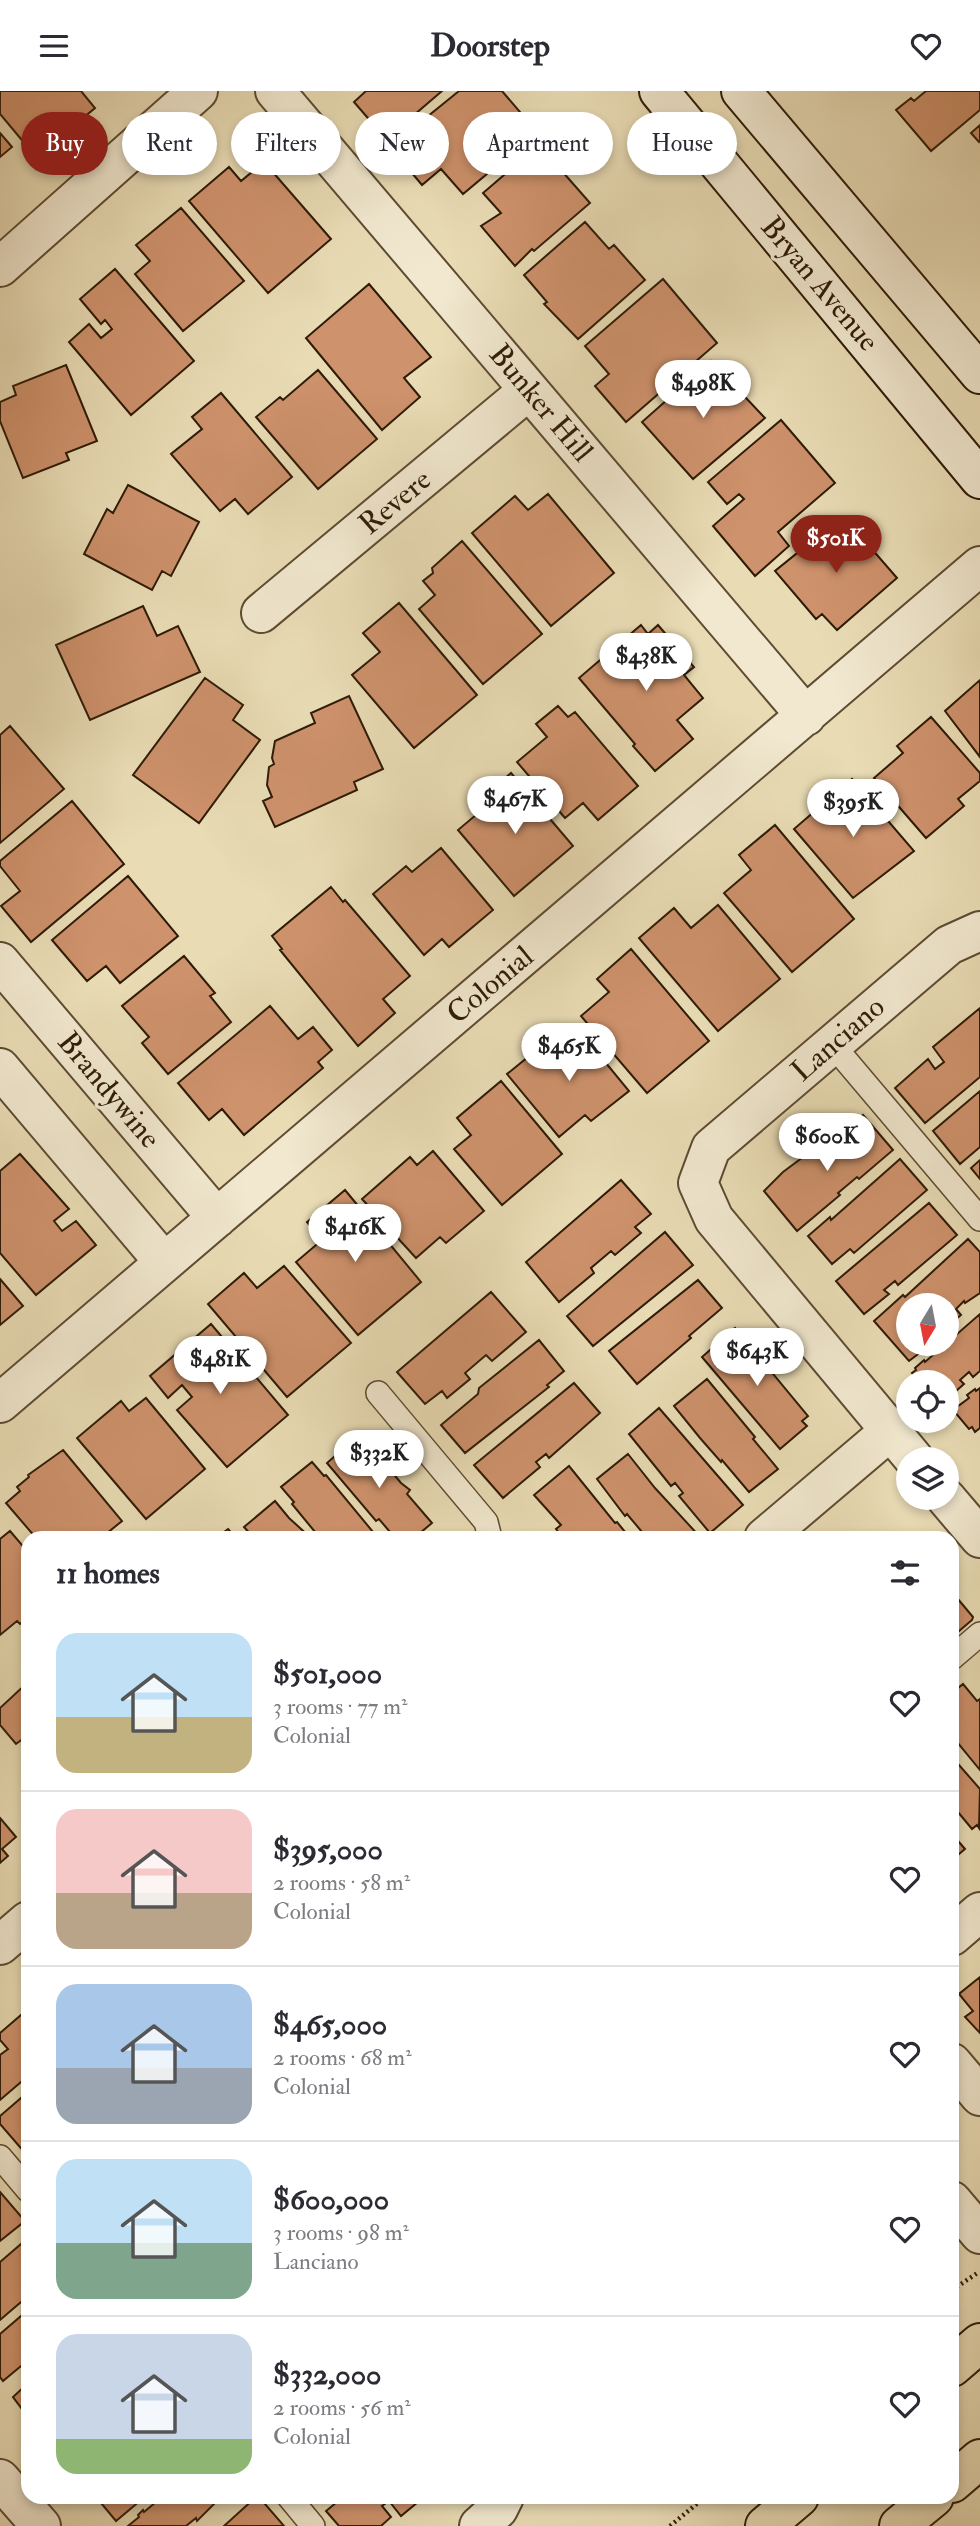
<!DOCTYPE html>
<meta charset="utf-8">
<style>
:root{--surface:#fff;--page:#f7f7f7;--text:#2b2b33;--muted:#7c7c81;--line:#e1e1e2;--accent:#8f2418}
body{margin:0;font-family:"IM FELL Double Pica",serif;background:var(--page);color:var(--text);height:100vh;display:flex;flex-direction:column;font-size:26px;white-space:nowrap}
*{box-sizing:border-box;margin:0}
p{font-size:23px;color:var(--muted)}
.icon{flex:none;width:38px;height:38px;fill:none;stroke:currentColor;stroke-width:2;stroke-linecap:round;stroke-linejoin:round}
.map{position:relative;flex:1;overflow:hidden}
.sheet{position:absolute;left:21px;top:1440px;width:938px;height:973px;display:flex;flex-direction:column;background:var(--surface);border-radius:21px;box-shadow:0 4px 10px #0003}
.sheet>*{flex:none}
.guide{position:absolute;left:21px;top:21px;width:938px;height:63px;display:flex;gap:14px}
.needle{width:46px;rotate:190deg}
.tools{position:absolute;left:896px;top:1202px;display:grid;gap:14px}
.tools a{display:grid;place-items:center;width:63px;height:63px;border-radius:50%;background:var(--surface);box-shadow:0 4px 10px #0003;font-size:35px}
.price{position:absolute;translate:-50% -60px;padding:0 16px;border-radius:24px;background:#fff;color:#222;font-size:23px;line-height:46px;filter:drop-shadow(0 2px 4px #0008)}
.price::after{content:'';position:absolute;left:50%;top:42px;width:21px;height:16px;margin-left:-10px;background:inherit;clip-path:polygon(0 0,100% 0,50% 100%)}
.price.current{background:var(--accent);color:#fff}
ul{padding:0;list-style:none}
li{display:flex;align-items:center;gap:21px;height:175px;padding:0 35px}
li+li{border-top:2px solid var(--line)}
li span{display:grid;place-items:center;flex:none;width:196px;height:140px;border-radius:21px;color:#555}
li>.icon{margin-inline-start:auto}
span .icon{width:84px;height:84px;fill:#fffc;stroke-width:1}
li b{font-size:30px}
h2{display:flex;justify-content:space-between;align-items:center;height:84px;padding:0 35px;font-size:30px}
.chip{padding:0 24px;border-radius:32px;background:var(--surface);box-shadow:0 4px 10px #0003;font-size:24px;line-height:63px}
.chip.current{background:var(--accent);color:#fff}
header{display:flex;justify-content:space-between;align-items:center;height:91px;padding:0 35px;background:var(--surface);font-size:32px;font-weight:700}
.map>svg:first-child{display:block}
.building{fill:#ce926c;stroke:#2e1b07;stroke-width:2}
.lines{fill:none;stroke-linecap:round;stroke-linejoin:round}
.service-casing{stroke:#5d4b32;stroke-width:26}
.minor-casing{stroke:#5d4b32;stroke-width:42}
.secondary-casing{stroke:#2e1b07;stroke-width:42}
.primary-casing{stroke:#2e1b07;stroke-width:42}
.path{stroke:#2e1b07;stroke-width:4.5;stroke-dasharray:2 3.5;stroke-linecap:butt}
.service{stroke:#f1e8cf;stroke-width:23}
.minor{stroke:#f1e8cf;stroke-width:38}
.secondary{stroke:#f1e8cf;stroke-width:38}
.primary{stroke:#e9dcb5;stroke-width:38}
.labels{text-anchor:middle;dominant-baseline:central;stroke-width:7;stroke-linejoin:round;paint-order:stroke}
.street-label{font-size:30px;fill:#2e1b07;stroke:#f1e8cf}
</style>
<header><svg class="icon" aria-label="menu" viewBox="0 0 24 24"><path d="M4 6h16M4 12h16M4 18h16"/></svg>Doorstep<svg class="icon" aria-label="heart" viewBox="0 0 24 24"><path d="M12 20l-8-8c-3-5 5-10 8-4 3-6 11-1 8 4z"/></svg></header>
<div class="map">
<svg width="980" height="2435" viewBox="0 0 980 2435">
<rect width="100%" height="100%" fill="#e9dcb5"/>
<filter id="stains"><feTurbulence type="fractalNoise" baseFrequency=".00286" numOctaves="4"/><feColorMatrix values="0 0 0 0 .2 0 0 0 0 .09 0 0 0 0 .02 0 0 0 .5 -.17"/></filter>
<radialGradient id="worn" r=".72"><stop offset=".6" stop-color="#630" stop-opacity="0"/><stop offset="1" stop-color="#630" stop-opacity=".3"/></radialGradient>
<!-- building -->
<path class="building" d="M0,0H81L95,17L36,66L0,23Z
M366,0H442L386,48L354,11Z
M459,0H502L537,41L463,103L441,78L422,94L390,56Z
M926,0H980V19L931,60L896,19L911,7L914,10Z
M980,34V50L979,51L971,42Z
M0,42L12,56L0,66Z
M539,54L590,112L534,160L532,158L515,175L481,135L501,122L483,102Z
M264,71L331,148L268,202L189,110L229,76L241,90Z
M181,117L244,190L183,240L135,183L150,170L136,154Z
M585,131L609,158L614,154L645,189L578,248L544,213L547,211L524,184Z
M115,178L194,270L131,324L69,251L89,233L101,247L112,238L105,229L101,233L80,208Z
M663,188L717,252L626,331L595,295L609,283L585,255Z
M369,193L431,266L404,287L420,306L382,339L306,247Z
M711,270L765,327L693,388L642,331Z
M66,274L97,350L66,362L69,369L23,387L0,330V311L16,304L13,295Z
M318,279L377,348L318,398L256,326L280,306L283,309Z
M221,302L292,386L248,423L235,408L220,420L171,363L202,338L192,326Z
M781,329L835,392L778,441L789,455L755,485L713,435L744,408L739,403L727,413L708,391Z
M128,394L199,431L171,485L162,480L152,499L84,463L107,418L113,422Z
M548,403L614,482L551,535L472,442L515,405L528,419Z
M838,429L859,454L864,449L897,487L837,539L822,523L816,528L775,480Z
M462,450L542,543L483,593L419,518L435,504L423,490L433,482L432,477Z
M399,512L477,604L414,657L352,584L380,561L363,542Z
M143,515L157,545L178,535L200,581L90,629L56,554Z
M641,534L648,543L658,534L694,576L684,584L703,607L677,629L693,648L655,680L633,655L635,653L579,587Z
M205,587L243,614L233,629L260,649L199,732L133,684Z
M980,589V666L945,620Z
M349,605L383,678L354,691L357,699L275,736L263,710L272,706L267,694L269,676L274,673L272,667L275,650L315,632L311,622Z
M558,615L568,626L575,621L638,695L598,729L583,712L565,727L517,671L547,646L536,633Z
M931,626L980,682V690L958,708L964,715L926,747L874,687L903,662L897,655Z
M10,635L64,698L0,752V644Z
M511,682L573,755L514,805L458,739L489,713L483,706Z
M852,688L914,760L853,807L794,738Z
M72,710L124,773L31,851L1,815L20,800L0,775V770Z
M775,734L854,828L792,881L724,802L751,779L739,764Z
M441,757L493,819L449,856L442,848L424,864L373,803L406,775L412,781Z
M128,785L178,845L120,892L106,875L87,890L52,849Z
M331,796L343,811L345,809L410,885L383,908L395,922L358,955L280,859L282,858L272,845Z
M718,814L780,888L718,940L639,847L674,817L691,837Z
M631,858L709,950L647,1002L581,925L609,901L597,888Z
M184,865L215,902L210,905L231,931L168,983L142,952L149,946L122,915Z
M270,915L298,948L313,936L332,959L318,971L323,977L244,1044L222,1018L209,1029L178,992Z
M980,917V986L925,1032L895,997L928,968L935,978L944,971L933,956Z
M578,938L629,1000L591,1030L585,1024L559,1046L507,983L533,962L539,969Z
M501,990L562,1063L502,1114L454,1058L471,1044L457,1027Z
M980,1000V1056L960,1073L933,1040Z
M863,1024L893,1059L859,1088L857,1086L838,1102L840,1104L797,1140L764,1100L783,1081L818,1055L830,1070L837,1064L828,1053Z
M433,1060L484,1120L446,1152L440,1146L416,1167L362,1108L410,1066L417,1074Z
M20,1063L69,1118L54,1130L62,1140L76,1130L96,1154L36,1204L0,1162V1080Z
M900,1068L927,1099L854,1162L850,1158L832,1173L808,1145L830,1126L831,1129Z
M980,1069V1088L971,1077Z
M621,1089L651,1123L635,1136L641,1142L615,1164L611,1160L591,1177L594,1182L559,1211L526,1171Z
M345,1099L421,1191L358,1244L296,1171L322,1149L307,1131Z
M929,1112L957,1144L898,1194L895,1190L884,1199L889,1203L864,1223L836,1190Z
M665,1141L693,1174L593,1255L567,1225Z
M968,1148L980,1161V1202L965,1212L964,1210L956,1218L961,1224L947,1236V1214H908V1253L930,1254L909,1270L874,1230L903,1204L905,1206Z
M284,1175L351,1252L287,1306L208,1213L244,1182L257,1197Z
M0,1188L23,1215L0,1234Z
M698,1189L722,1217L689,1245L691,1247L637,1293L609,1260Z
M491,1201L526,1241L492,1270L486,1264L465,1282L470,1288L447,1307L442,1300L425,1313L397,1281Z
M980,1223V1280L973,1286L969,1281L960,1289L964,1293L947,1308V1292H920L912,1282L916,1279L915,1277L924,1269L925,1271Z
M211,1233L288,1324L227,1376L177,1319L192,1306L182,1294L168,1307L150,1285Z
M735,1237L808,1325L802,1330L807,1335L780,1358L702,1266Z
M539,1249L564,1280L547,1294L549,1296L465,1362L441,1334L478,1303L479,1297Z
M707,1288L755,1346L753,1348L778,1378L749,1401L722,1369L721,1371L700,1347L674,1315Z
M574,1292L600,1322L549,1367L546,1363L536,1371L540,1376L503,1407L474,1374Z
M980,1297V1337L975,1341L972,1336L969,1338L953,1319L969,1307L967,1304L975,1298L976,1300Z
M146,1307L205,1378L146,1428L77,1347L121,1310L129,1320Z
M659,1317L743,1414L710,1442L679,1405L683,1402L675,1392L671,1395L629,1343Z
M360,1343L401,1392L410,1399L407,1403L432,1432L414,1447H395L379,1428L376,1430L327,1372Z
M63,1359L122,1430L101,1447H36L6,1412L20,1400L17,1396L29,1386L28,1384Z
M628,1363L655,1397L701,1447H647L627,1423L625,1425L597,1388Z
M312,1371L324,1385L326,1384L378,1447H320L292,1413L294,1411L281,1396Z
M569,1375L615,1432L617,1431L630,1447H563L556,1438L561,1434L534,1404Z
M275,1410L289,1427L311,1447H254L244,1436Z
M228,1438L236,1447H216Z
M10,1440L28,1461V1526L20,1533L17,1530L0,1544V1448Z
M952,1501L973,1526L972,1529L952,1546Z
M28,1591V1644L16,1653L0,1634V1617Z
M963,1593L977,1610L980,1608V1679L952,1645V1602Z
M952,1666L980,1698L979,1737L977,1734L972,1738L958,1721L954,1725L952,1723Z
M0,1727L16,1746L2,1758L8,1765L0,1772Z
M952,1743L965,1758L952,1769Z
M980,1886V1942L965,1926L973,1920L959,1903Z
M28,1918V1985L0,2009V1964L8,1958L0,1949V1942Z
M28,2001V2060L25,2062L0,2033V2025Z
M0,2101L25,2130L0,2150Z
M28,2147V2205L0,2229V2171Z
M28,2219V2273L23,2277L21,2275L3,2290L0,2286V2243Z
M28,2292V2326L13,2306Z
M96,2406H138L141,2409L116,2430Z
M162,2406H221L197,2430L196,2427L186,2435H128L139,2426L138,2424L143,2419L144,2421Z
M256,2406H259L284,2435H224Z
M343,2406H424L401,2425L389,2410L382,2415L391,2426L381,2435H339L326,2420Z"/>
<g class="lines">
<defs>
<path id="service" d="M832,953L980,1128
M378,1302L486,1431L490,1447
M952,1567L980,1543
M0,2066L28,2099
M289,2406L313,2435"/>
<path id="minor" d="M275,0L806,625
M0,176L198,0
M261,522L529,299
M0,871L217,1127
M0,977L164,1171
M0,1312L980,475
M914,1368L714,1128L698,1092L711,1057L949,854L980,840
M946,1407L980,1447
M764,1447L890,1340
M952,1845L980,1821
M0,1854L28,1830
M952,1972L980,2005
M952,2110L980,2143
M0,2388L41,2435
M479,2435L498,2418L504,2406"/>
<path id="secondary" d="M659,0L980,388
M741,0L980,283"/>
<path id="primary" d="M952,2276L980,2252
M952,2392L980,2368
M765,2435L799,2406
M899,2435L934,2406"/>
</defs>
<!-- service casing -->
<use href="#service" class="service-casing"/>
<!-- minor casing -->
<use href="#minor" class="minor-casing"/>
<!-- secondary casing -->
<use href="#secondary" class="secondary-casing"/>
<!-- primary casing -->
<use href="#primary" class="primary-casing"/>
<!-- path -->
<path class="path" d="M952,2199L979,2181
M670,2435L705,2406"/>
<!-- service -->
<use href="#service" class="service"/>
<!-- minor -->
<use href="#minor" class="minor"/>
<!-- secondary -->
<use href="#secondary" class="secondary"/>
<!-- primary -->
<use href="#primary" class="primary"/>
</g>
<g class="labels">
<!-- street labels -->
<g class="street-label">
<text transform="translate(820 193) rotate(50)">Bryan Avenue</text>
<text transform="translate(541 312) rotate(50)">Bunker Hill</text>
<text transform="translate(395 411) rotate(-40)">Revere</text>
<text transform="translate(490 894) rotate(-40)">Colonial</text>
<text transform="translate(838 948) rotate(-41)">Lanciano</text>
<text transform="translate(109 999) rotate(50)">Brandywine</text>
</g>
</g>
<rect width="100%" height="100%" filter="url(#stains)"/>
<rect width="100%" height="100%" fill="url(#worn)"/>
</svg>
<div class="tools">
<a><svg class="needle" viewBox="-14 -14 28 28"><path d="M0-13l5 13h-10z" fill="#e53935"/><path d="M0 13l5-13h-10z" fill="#7c7c81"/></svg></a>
<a><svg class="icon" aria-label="locate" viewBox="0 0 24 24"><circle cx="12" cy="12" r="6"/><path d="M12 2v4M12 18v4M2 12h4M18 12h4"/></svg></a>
<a><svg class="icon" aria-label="layers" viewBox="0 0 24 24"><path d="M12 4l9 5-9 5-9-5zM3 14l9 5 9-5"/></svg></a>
</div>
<b class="price" style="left:703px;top:329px">$498K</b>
<b class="price current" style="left:836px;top:484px">$501K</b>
<b class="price" style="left:646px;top:602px">$438K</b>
<b class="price" style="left:515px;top:745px">$467K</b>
<b class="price" style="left:853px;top:748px">$395K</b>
<b class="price" style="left:569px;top:992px">$465K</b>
<b class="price" style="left:827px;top:1082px">$600K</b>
<b class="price" style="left:355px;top:1173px">$416K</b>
<b class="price" style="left:757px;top:1297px">$643K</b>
<b class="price" style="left:220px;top:1305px">$481K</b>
<b class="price" style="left:379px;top:1399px">$332K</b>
<div class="guide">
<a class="chip current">Buy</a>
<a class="chip">Rent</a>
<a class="chip">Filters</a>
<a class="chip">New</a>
<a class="chip">Apartment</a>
<a class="chip">House</a>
</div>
<section class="sheet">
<h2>11 homes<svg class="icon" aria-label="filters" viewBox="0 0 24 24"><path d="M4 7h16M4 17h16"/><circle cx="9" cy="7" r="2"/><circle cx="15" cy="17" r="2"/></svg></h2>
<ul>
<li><span style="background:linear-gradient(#bfe0f5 60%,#c2b280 0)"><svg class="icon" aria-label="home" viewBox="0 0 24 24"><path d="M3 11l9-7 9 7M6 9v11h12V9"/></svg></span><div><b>$501,000</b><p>3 rooms · 77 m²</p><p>Colonial</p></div><svg class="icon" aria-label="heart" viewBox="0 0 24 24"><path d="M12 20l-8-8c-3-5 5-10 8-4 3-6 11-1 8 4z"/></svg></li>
<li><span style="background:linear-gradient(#f6c9c9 60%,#b9a48a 0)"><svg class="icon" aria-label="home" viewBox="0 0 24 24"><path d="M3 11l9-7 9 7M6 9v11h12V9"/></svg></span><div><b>$395,000</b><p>2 rooms · 58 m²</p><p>Colonial</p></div><svg class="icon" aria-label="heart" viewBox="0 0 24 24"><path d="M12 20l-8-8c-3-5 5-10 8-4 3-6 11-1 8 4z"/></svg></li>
<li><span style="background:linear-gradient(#a9c7e8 60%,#9aa5b1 0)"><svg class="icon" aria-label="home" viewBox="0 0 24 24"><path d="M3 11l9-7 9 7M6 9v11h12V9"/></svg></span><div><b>$465,000</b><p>2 rooms · 68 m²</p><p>Colonial</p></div><svg class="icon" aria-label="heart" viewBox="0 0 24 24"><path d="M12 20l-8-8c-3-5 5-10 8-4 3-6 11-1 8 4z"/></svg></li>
<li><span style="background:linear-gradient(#bfe0f5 60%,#7fa58c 0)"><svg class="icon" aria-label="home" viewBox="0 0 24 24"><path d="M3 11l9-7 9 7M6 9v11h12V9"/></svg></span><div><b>$600,000</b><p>3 rooms · 98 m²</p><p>Lanciano</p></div><svg class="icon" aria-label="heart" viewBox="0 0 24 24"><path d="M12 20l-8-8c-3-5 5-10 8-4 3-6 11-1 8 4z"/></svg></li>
<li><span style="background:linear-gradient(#c9d6e8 75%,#8fb573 0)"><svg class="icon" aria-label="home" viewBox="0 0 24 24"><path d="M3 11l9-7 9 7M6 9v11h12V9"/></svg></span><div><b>$332,000</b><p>2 rooms · 56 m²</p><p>Colonial</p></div><svg class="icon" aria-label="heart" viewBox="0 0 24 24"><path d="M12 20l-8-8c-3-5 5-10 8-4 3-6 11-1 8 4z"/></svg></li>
</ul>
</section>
</div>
